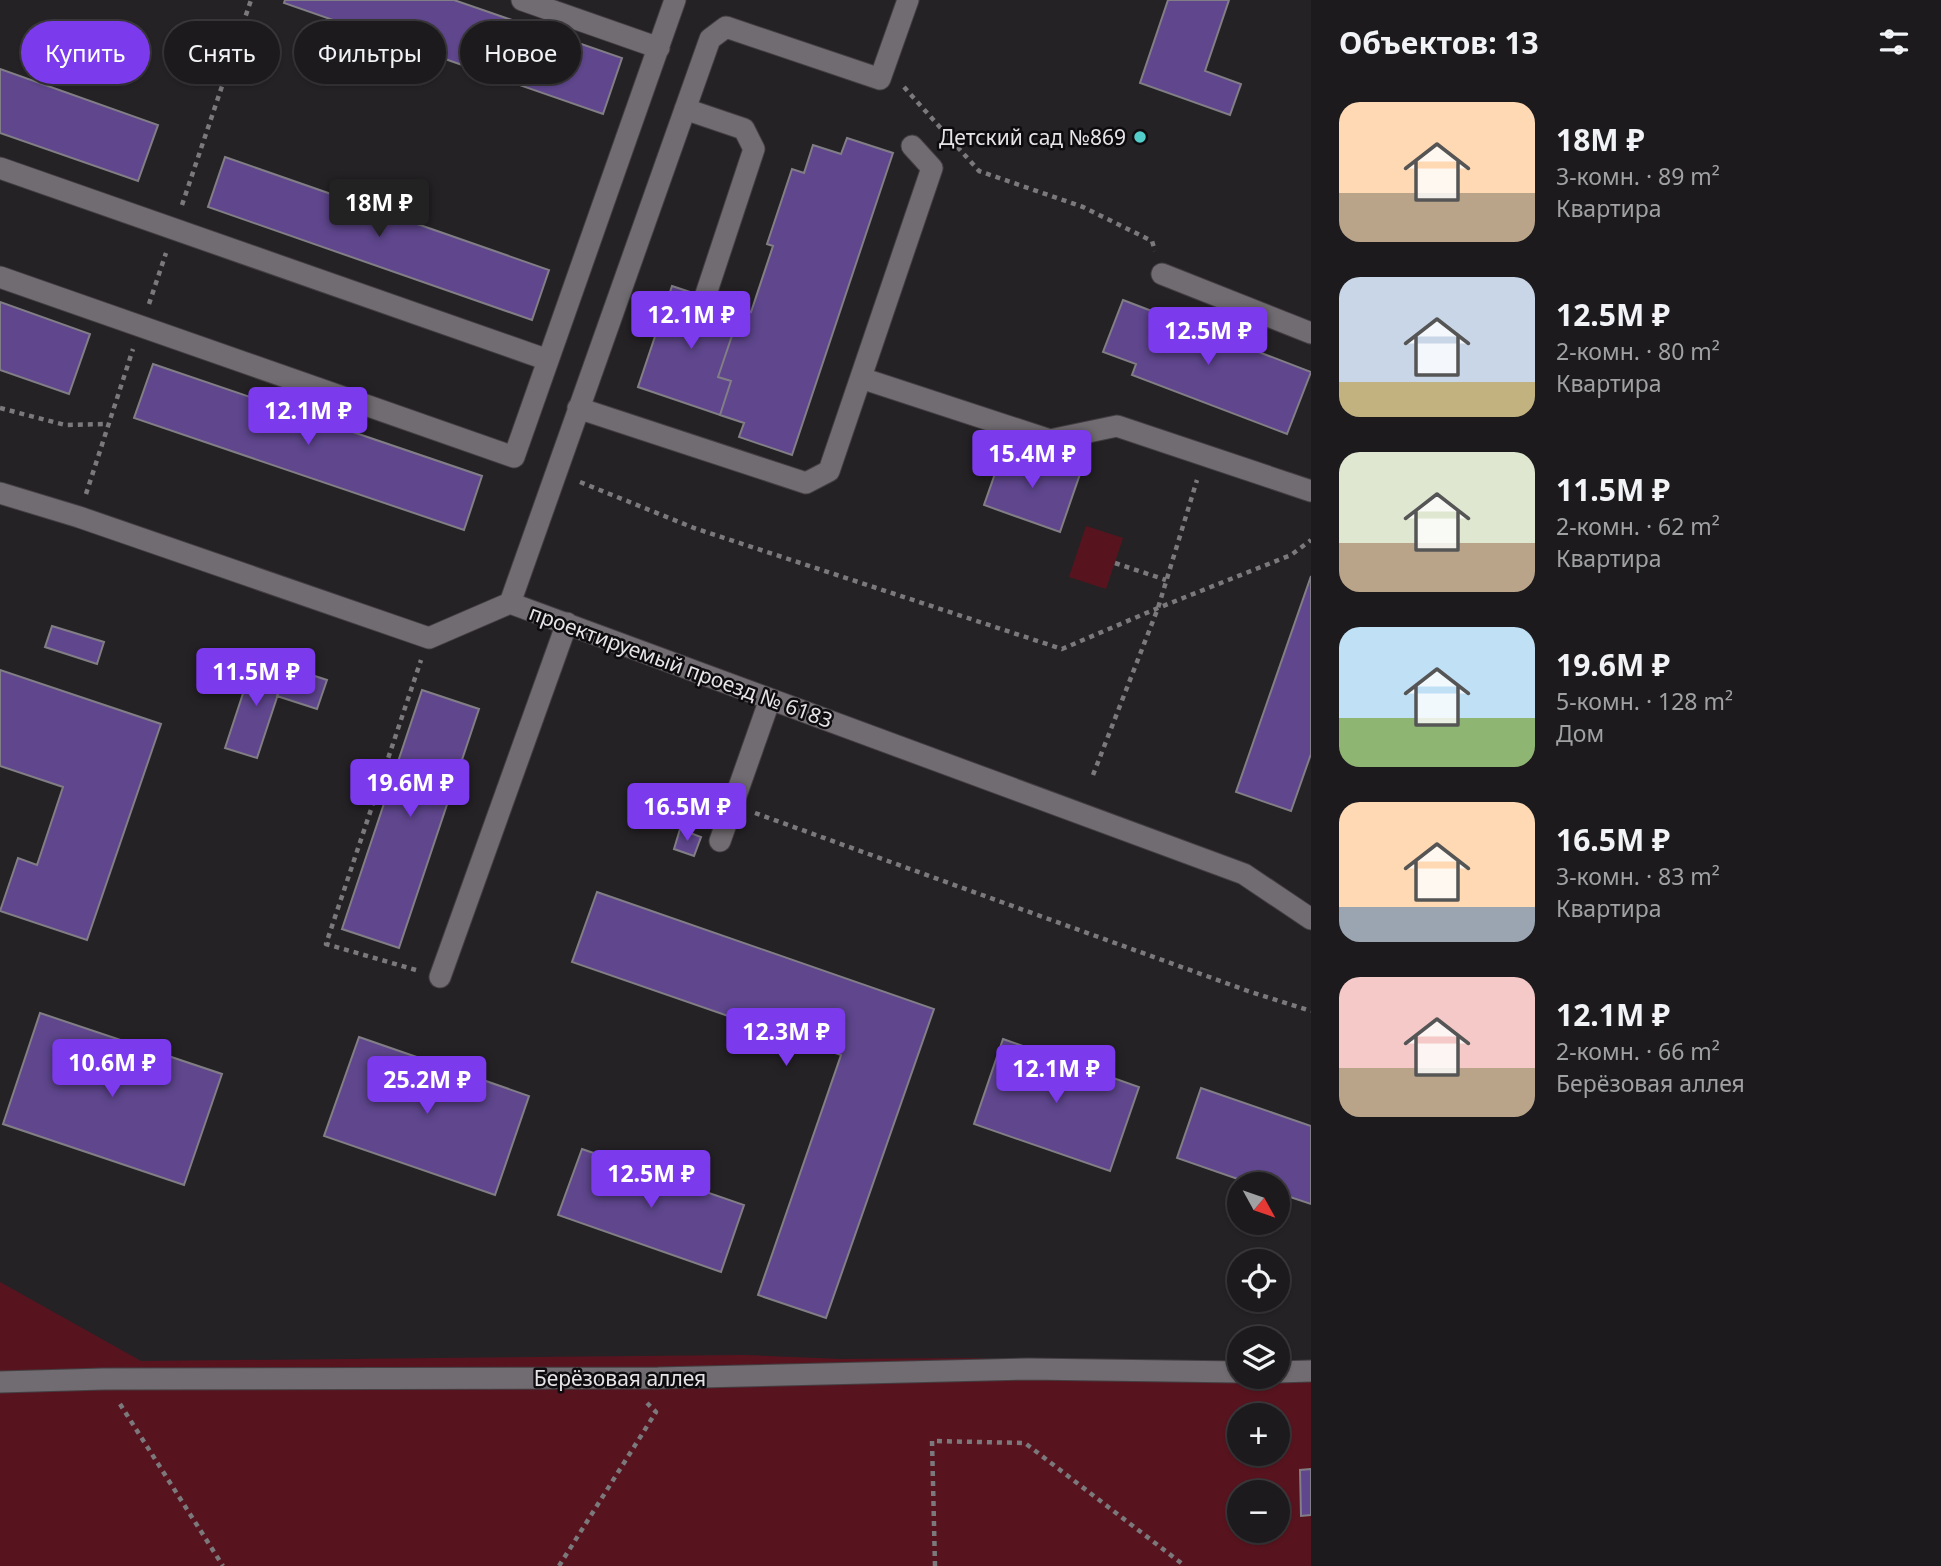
<!DOCTYPE html>
<html lang="ru">
<meta charset="utf-8">
<style>
:root{--surface:#1c1a1c;--page:#292729;--text:#f1f3f6;--muted:#a0a1a3;--line:#3a383b;--accent:#7c3aed}
body{margin:0;font-family:"Noto Sans",sans-serif;background:var(--page);color:var(--text);height:100vh;display:flex;flex-direction:column;font-size:26px;white-space:nowrap}
*{box-sizing:border-box;margin:0}
p{font-size:23px;color:var(--muted)}
.icon{flex:none;width:38px;height:38px;fill:none;stroke:currentColor;stroke-width:2;stroke-linecap:round;stroke-linejoin:round}
.map{position:relative;flex:1;overflow:hidden}
.sheet{display:flex;flex-direction:column;background:var(--surface);width:630px}
.sheet>*{flex:none}
.banner{position:absolute;left:21px;top:21px;width:665px;height:63px;display:flex;gap:14px}
.needle{width:46px;rotate:130deg}
.fabs{position:absolute;left:1227px;top:1172px;display:grid;gap:14px}
.fabs a{display:grid;place-items:center;width:63px;height:63px;border-radius:50%;background:var(--surface);box-shadow:0 2px 5px #0004,0 0 0 2px var(--line);font-size:35px}
.price{position:absolute;translate:-50% -60px;padding:0 16px;border-radius:7px;background:var(--accent);color:#fff;font-size:23px;line-height:46px;filter:drop-shadow(0 2px 4px #0008)}
.price::after{content:'';position:absolute;left:50%;top:42px;width:21px;height:16px;margin-left:-10px;background:inherit;clip-path:polygon(0 0,100% 0,50% 100%)}
.price.selected{background:#222;color:#fff}
ul{padding:0;list-style:none}
li{display:flex;align-items:center;gap:21px;height:175px;padding:0 28px}
li span{display:grid;place-items:center;flex:none;width:196px;height:140px;border-radius:21px;color:#555}
li>.icon{margin-inline-start:auto}
span .icon{width:84px;height:84px;fill:#fffc;stroke-width:1}
li b{font-size:30px}
h2{display:flex;justify-content:space-between;align-items:center;height:84px;padding:0 28px;font-size:30px}
.chip{padding:0 24px;border-radius:32px;background:var(--surface);box-shadow:0 2px 5px #0004,0 0 0 2px var(--line);font-size:24px;line-height:63px}
.chip.selected{background:var(--accent);color:#fff}
main{display:flex;flex:1;min-height:0}
.map>svg:first-child{display:block}
.green{fill:#58141e;fill-rule:evenodd}
.building{fill:#5f468d;stroke:#817f85;stroke-width:2}
.lines{fill:none;stroke-linecap:round;stroke-linejoin:round}
.minor-casing{stroke:#433f43;stroke-width:23}
.path{stroke:#7b797c;stroke-width:4.5;stroke-dasharray:5 5;stroke-linecap:butt}
.minor{stroke:#716c71;stroke-width:21}
.poi-dot{fill:#53cdca;stroke:#0e0c0e;stroke-width:2.5}
.labels{text-anchor:middle;dominant-baseline:central;stroke-width:5;stroke-linejoin:round;paint-order:stroke}
.poi-label{font-size:21px;fill:#e6e4e6;stroke:#0e0c0e;text-anchor:end}
.street-label{font-size:21px;fill:#e6e4e6;stroke:#0e0c0e}
</style>
<main>
<div class="map">
<svg width="1311" height="1566" viewBox="0 0 1311 1566">
<rect width="100%" height="100%" fill="#252226"/>
<!-- green -->
<path class="green" d="M1086,526L1123,538L1106,589L1069,577Z
M0,1282L141,1361L745,1355L841,1359L971,1358L1239,1370V1377H1278L1311,1373V1469L1300,1470L1301,1515H1311V1566H0ZM1239,1416H1278V1454H1239ZM1239,1493H1278V1531H1239Z"/>
<!-- building -->
<path class="building" d="M285,0H454L622,58L603,114L284,3Z
M1168,0H1229L1205,71L1241,84L1230,115L1140,83Z
M0,69L158,125L138,181L0,133Z
M847,138L893,153L792,455L739,437L744,423L720,415L731,381L718,377L741,309L751,312L773,246L767,244L792,169L804,173L813,145L841,154Z
M847,138L893,153L792,455L739,437L744,423L638,387L672,286L751,312L773,246L767,244L792,169L804,173L813,145L841,154Z
M225,157L549,270L532,320L208,207Z
M672,286L741,309L718,377L731,381L720,415L638,387Z
M1123,300L1311,372L1287,434L1132,375L1136,364L1103,352Z
M0,302L90,334L69,394L0,370Z
M153,364L482,476L464,530L134,418Z
M1004,448L1080,474L1060,532L984,505Z
M1311,576V754L1291,811L1236,792Z
M52,626L104,642L97,664L45,647Z
M255,657L287,667L257,758L225,748Z
M287,667L327,680L317,709L277,696Z
M0,670L161,724L87,940L0,911L18,858L37,865L63,787L0,766Z
M422,690L479,709L399,948L342,929Z
M680,829L701,837L694,856L674,849Z
M597,892L934,1009L826,1318L758,1295L841,1055L572,962Z
M40,1013L222,1074L184,1185L3,1124Z
M359,1037L529,1096L495,1195L324,1136Z
M1003,1039L1139,1087L1110,1171L974,1124Z
M1201,1088L1311,1126V1204L1278,1193V1185H1255L1177,1158Z
M582,1149L744,1205L721,1272L558,1215Z
M1311,1469V1515L1301,1516L1300,1470Z"/>
<g class="lines">
<defs>
<path id="minor" d="M522,0L659,48
M685,109L744,129L754,149L705,297
M0,168L548,360
M1162,274L1311,333
M0,277L514,457L675,0
M861,378L1050,440L1117,426L1311,491
M578,408L806,483L829,471L932,168L912,146
M0,493L79,517L429,638L510,603L1244,874L1311,919
M510,603L710,39L726,27L880,79L908,0
M720,841L770,699
M440,977L567,623
M1278,1372L1311,1371
M0,1382L104,1379L658,1378L1028,1369L1239,1372"/>
</defs>
<!-- minor casing -->
<use href="#minor" class="minor-casing"/>
<!-- path -->
<path class="path" d="M904,87L979,171L1083,207L1152,241L1155,251
M182,205L251,0
M149,304L166,253
M0,408L65,425L107,424
M580,482L694,528L1062,649L1158,608L1291,555L1311,540
M86,494L133,349
M1115,563L1166,580
M1093,775L1158,608L1197,480
M755,813L1248,991L1311,1011
M416,970L326,944L421,660
M120,1404L223,1566
M559,1566L656,1412L647,1403
M935,1566L932,1441L1025,1443L1185,1566"/>
<!-- minor -->
<use href="#minor" class="minor"/>
</g>
<!-- markers -->
<circle class="poi-dot" cx="1140" cy="137" r="7"/>
<g class="labels">
<!-- poi labels -->
<g class="poi-label">
<text x="1126" y="137">Детский сад №869</text>
</g>
<!-- street labels -->
<g class="street-label">
<text transform="translate(681 666) rotate(20)">проектируемый проезд № 6183</text>
<text x="620" y="1378">Берёзовая аллея</text>
</g>
</g>
</svg>
<div class="fabs">
<a><svg class="needle" viewBox="-14 -14 28 28"><path d="M0-13l5 13h-10z" fill="#e53935"/><path d="M0 13l5-13h-10z" fill="#a0a1a3"/></svg></a>
<a><svg class="icon" aria-label="locate" viewBox="0 0 24 24"><circle cx="12" cy="12" r="6"/><path d="M12 2v4M12 18v4M2 12h4M18 12h4"/></svg></a>
<a><svg class="icon" aria-label="layers" viewBox="0 0 24 24"><path d="M12 4l9 5-9 5-9-5zM3 14l9 5 9-5"/></svg></a>
<a>+</a>
<a>−</a>
</div>
<b class="price selected" style="left:379px;top:239px">18M ₽</b>
<b class="price" style="left:691px;top:351px">12.1M ₽</b>
<b class="price" style="left:1208px;top:367px">12.5M ₽</b>
<b class="price" style="left:308px;top:447px">12.1M ₽</b>
<b class="price" style="left:1032px;top:490px">15.4M ₽</b>
<b class="price" style="left:256px;top:708px">11.5M ₽</b>
<b class="price" style="left:410px;top:819px">19.6M ₽</b>
<b class="price" style="left:687px;top:843px">16.5M ₽</b>
<b class="price" style="left:786px;top:1068px">12.3M ₽</b>
<b class="price" style="left:112px;top:1099px">10.6M ₽</b>
<b class="price" style="left:1056px;top:1105px">12.1M ₽</b>
<b class="price" style="left:427px;top:1116px">25.2M ₽</b>
<b class="price" style="left:651px;top:1210px">12.5M ₽</b>
<div class="banner">
<a class="chip selected">Купить</a>
<a class="chip">Снять</a>
<a class="chip">Фильтры</a>
<a class="chip">Новое</a>
</div>
</div>
<section class="sheet">
<h2>Объектов: 13<svg class="icon" aria-label="filters" viewBox="0 0 24 24"><path d="M4 7h16M4 17h16"/><circle cx="9" cy="7" r="2"/><circle cx="15" cy="17" r="2"/></svg></h2>
<ul>
<li><span style="background:linear-gradient(#ffd9b3 65%,#b9a48a 0)"><svg class="icon" aria-label="home" viewBox="0 0 24 24"><path d="M3 11l9-7 9 7M6 9v11h12V9"/></svg></span><div><b>18M ₽</b><p>3-комн. · 89 m²</p><p>Квартира</p></div></li>
<li><span style="background:linear-gradient(#c9d6e8 75%,#c2b280 0)"><svg class="icon" aria-label="home" viewBox="0 0 24 24"><path d="M3 11l9-7 9 7M6 9v11h12V9"/></svg></span><div><b>12.5M ₽</b><p>2-комн. · 80 m²</p><p>Квартира</p></div></li>
<li><span style="background:linear-gradient(#dfe7d0 65%,#b9a48a 0)"><svg class="icon" aria-label="home" viewBox="0 0 24 24"><path d="M3 11l9-7 9 7M6 9v11h12V9"/></svg></span><div><b>11.5M ₽</b><p>2-комн. · 62 m²</p><p>Квартира</p></div></li>
<li><span style="background:linear-gradient(#bfe0f5 65%,#8fb573 0)"><svg class="icon" aria-label="home" viewBox="0 0 24 24"><path d="M3 11l9-7 9 7M6 9v11h12V9"/></svg></span><div><b>19.6M ₽</b><p>5-комн. · 128 m²</p><p>Дом</p></div></li>
<li><span style="background:linear-gradient(#ffd9b3 75%,#9aa5b1 0)"><svg class="icon" aria-label="home" viewBox="0 0 24 24"><path d="M3 11l9-7 9 7M6 9v11h12V9"/></svg></span><div><b>16.5M ₽</b><p>3-комн. · 83 m²</p><p>Квартира</p></div></li>
<li><span style="background:linear-gradient(#f6c9c9 65%,#b9a48a 0)"><svg class="icon" aria-label="home" viewBox="0 0 24 24"><path d="M3 11l9-7 9 7M6 9v11h12V9"/></svg></span><div><b>12.1M ₽</b><p>2-комн. · 66 m²</p><p>Берёзовая аллея</p></div></li>
</ul>
</section>
</main>
